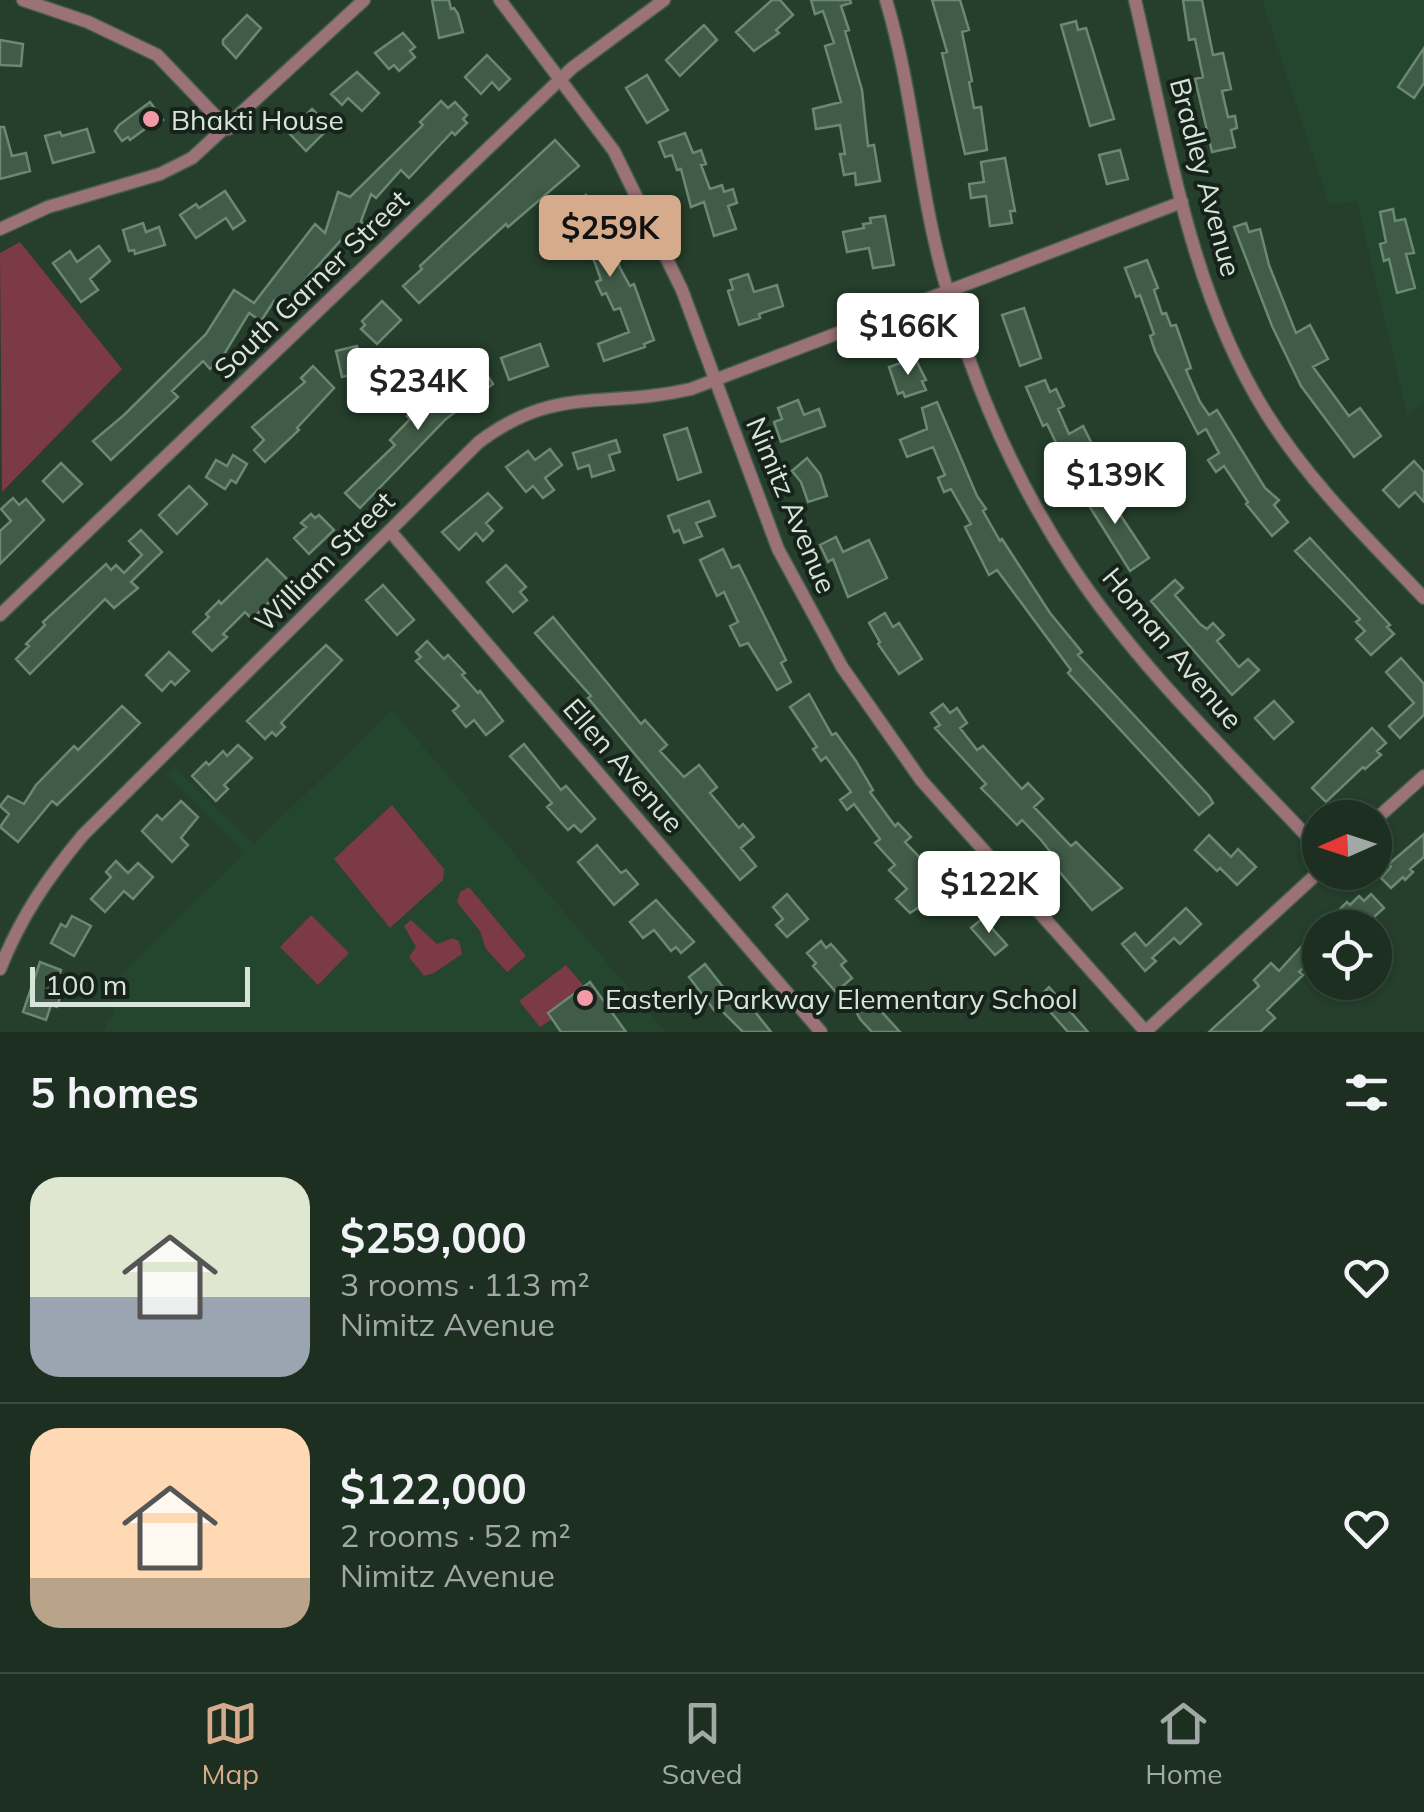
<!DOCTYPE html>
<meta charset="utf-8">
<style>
:root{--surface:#1c2f21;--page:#293b2e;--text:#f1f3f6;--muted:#a0a9a5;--line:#3a4a3f;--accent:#d6ab8b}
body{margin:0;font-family:Mulish,sans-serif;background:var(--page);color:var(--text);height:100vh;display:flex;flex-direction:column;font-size:38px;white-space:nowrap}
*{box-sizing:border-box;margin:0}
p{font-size:32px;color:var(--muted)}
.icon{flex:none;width:55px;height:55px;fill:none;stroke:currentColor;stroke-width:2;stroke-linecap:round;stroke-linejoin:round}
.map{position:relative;height:1032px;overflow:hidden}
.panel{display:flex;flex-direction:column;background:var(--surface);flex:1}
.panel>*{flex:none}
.needle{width:65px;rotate:267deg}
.controls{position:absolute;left:1302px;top:800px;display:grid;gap:20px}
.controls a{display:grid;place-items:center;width:90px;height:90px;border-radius:50%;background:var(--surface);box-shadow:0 2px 8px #0004,0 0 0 2px var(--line);font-size:50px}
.scale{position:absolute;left:30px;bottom:25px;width:220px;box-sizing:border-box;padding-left:10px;border:5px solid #d6e5d9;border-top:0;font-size:28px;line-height:35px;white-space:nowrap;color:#d6e5d9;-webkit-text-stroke:8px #17231a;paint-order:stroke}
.price{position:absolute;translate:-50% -85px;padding:0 22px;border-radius:10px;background:#fff;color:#222;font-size:32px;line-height:65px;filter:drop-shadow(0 2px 5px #0008)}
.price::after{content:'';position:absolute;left:50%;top:60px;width:30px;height:22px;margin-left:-15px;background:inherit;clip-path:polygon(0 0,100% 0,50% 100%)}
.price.active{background:var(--accent);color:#111}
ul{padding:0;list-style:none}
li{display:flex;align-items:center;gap:30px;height:250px;padding:0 30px}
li+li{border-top:2px solid var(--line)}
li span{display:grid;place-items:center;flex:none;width:280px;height:200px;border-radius:30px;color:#555}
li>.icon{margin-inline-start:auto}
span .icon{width:120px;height:120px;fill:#fffc;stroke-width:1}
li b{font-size:42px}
h2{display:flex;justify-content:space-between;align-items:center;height:120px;padding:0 30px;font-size:42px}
.tab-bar{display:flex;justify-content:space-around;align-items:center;height:140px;border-top:2px solid var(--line);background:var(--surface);font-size:28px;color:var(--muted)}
.tab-bar a{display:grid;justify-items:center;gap:5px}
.tab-bar .active{color:var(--accent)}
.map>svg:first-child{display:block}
.built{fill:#24462e}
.green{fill:#7c3946}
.building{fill:#405b47;stroke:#6b8872;stroke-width:2.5}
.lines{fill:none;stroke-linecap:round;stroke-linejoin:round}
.street-casing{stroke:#455d4b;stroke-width:15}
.street{stroke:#9a7278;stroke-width:12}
.poi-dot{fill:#f39aa8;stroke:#17231a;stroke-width:4}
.labels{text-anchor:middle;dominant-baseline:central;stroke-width:8;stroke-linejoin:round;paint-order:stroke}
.poi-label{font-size:28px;fill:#d6e5d9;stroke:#17231a;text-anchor:start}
.street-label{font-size:28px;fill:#d6e5d9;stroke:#17231a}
</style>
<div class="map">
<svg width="1424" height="1032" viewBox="0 0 1424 1032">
<rect width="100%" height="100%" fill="#253f2c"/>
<!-- built -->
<path class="built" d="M1262,0H1424V403L1407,414L1357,202L1329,205Z
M392,710L666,1032H103L114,1010L108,987L245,853L167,775L175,768L254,844Z"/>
<!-- green -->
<path class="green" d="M20,242L122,369L2,492L0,253Z
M392,805L444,869L443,880L390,928L334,859Z
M469,887L526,956L507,972L486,949L480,931L457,902L460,892Z
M311,915L349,953L318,985L280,947Z
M411,920L437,944L453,938L459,941L462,954L434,973L424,976L409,957L416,947L404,926Z
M566,965L584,986L547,1013L551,1020L540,1027L519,1001Z"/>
<!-- building -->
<path class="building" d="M432,0H449L451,9L454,8L458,14L463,32L439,38Z
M772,0H780L793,15L776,30L779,33L754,51L736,32Z
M811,0H850L851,3L841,6L849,30L845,31L862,90L868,146L874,145L880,181L856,185L855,173L844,175L840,154H845L840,125L816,129L813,109L841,102L825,46L834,43L823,11L815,14Z
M932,0H960L969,30L962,32L972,81L969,82L974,108L981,107L987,150L965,154L942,53L947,52Z
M1183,0H1202L1213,55L1223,53L1231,89L1222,91L1228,117L1235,116L1237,128L1231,130L1235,147L1212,152L1195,79L1203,77L1195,39L1189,40Z
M247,15L261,28L236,58L223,44V40Z
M1076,21L1078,30L1086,28L1114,119L1090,126L1061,25Z
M704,25L717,40L680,76L666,60Z
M403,33L415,47L410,51L415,57L399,71L394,65L389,69L375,53Z
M0,40L23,44L21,66L0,65Z
M1424,48V83L1414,98L1398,87Z
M487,55L510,79L499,90L492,82L481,94L465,77Z
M357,72L379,93L362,111L348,98L342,105L331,94Z
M647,75L668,110L647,123L626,88Z
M441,101L448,108L455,102L467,115L463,119L467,123L455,135L452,132L409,178L401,170L376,198L371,194L361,221L365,226L356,236L350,230L281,307L274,301L261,321L249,313L223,356L210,369L203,361L172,391L178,397L111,460L93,441L124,415L206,334L234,290L254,303L315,224L325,233L338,192L350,197L423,125L420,122Z
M150,102L163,120L151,129L149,126L130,140L128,137L122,141L115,131L119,125Z
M312,109L330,127L306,151L288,132Z
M0,127H4L12,156L26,153L30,171L0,179Z
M87,129L94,152L53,163L45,136L60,132L62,136Z
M685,133L693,153L701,150L706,164L701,165L710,189L722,185L724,192L733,189L737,203L728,206L736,229L714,236L704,202L691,207L681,169L677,170L672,155L665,157L659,142Z
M555,140L579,166L508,227L506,224L419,303L403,286L422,269L420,266Z
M1120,150L1128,179L1107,184L1099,155Z
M1005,158L1015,211H1010L1012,223L990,226L986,196L971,198L969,184L984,182L981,162Z
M225,191L245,221L233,229L226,218L196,238L180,215L196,204L199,208Z
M586,195L610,241L620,268L630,286L634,284L654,340L644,344L645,347L604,361L598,344L629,332L620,308L614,310L606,293L602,295L596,282L601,280L595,263L585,242L573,248L564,229L575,224L566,205Z
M1393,209L1395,221L1405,219L1414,253L1406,254L1415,288L1397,293L1389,259L1384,261L1380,244L1386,242L1380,212Z
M885,216L894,265L873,268L869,248L847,252L843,232L864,228L863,224L871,223L870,218Z
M143,223L146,232L159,227L165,245L135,254L134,250L129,251L123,230Z
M1246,223L1249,232L1260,229L1269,265L1296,333L1310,325L1328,359L1313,367L1349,416L1360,408L1381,436L1354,457L1301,386L1272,326L1234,227Z
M99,246L110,261L90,279L98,290L81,302L53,263L70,251L77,262Z
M1147,260L1158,288L1154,290L1162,314L1166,313L1171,326L1176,325L1191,368L1186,370L1200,402L1209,415L1217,410L1265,488L1279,500L1274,505L1288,522L1272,536L1246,504L1248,502L1224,466L1216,472L1208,460L1219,453L1206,429L1198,434L1155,351L1150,336L1154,334L1140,295L1136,297L1125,268Z
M748,274L754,292L777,285L783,306L759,314L760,318L739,325L728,291L733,289L730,280Z
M382,301L401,320L377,344L361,329L365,325L362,321Z
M1024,308L1041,358L1020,366L1002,315Z
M540,344L548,366L509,380L501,358Z
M357,346L363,372L342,377L336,351Z
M915,358L926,380L922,381L926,390L905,397L903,392L898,394L889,367Z
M313,366L334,388L297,428L299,430L265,462L254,450L264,440L252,427L305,382L301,378Z
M482,368L493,384L446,419L360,508L345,493L395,445L390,440L410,419L407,416L426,398L430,401Z
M1045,380L1050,392L1056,389L1064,406L1058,409L1069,434L1083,426L1096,452L1064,467L1056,450L1059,449L1047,424L1043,426L1026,387Z
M798,400L804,415L819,409L825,426L781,442L774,422L782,419L778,408Z
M937,402L977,496L986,509L983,511L1000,541L1002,539L1050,613L1082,652L1078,655L1209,796L1213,803L1199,815L1068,673L1071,670L997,570L989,575L965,527L971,524L951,489L944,492L938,478L945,475L933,447L907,457L900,440L927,429L922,408Z
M687,428L701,472L678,480L664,435Z
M616,440L620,452L609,455L614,470L592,477L589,465L578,469L573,453Z
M550,449L562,465L545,478L554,490L543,498L533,486L526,492L506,467L528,451L535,460Z
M233,455L247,464L236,483L231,480L225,489L206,477L216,460L227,466Z
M807,458L820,474L827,496L808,502L801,482L792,471Z
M1414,461L1424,472V502L1415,492L1399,507L1383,490Z
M61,463L82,484L63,502L43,481Z
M1099,483L1149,558L1130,571L1081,493Z
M189,486L207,504L177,534L159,515Z
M488,493L502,508L486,523L493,531L483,541L476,533L459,550L442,532Z
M13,498L19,505L26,499L44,520L0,564V531L11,521L1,509Z
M709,501L715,516L696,523L702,536L684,543L679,530L674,532L668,516Z
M311,514L315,518L319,515L334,530L309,554L294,538L306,527L301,523Z
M141,530L162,552L131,582L138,588L114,608L105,599L30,674L16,659L29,646L26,644L45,625L43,622L106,564L111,570L116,565L124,573L142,555L129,541Z
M836,537L843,552L869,540L887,578L848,597L833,559L828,562L820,545Z
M1310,538L1390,625L1387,627L1394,634L1371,655L1356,639L1365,631L1356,622L1360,619L1295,551Z
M723,549L732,568L739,565L786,660L781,663L791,682L777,690L748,643L740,646L730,626L738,622L724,592L717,596L700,560Z
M267,559L290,582L252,619L245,612L223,634L227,637L212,651L193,632L209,617L206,614L219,601L221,604Z
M506,565L526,587L520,592L527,600L513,612L487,582Z
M1175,580L1183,588L1175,595L1200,624L1207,629L1213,623L1224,635L1217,641L1239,667L1248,659L1259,670L1232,695L1151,601Z
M383,585L414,620L397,635L366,600Z
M885,613L893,627L899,623L922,659L899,674L878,644L880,642L869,623Z
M553,617L641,724L645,720L667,745L660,751L684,777L699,765L717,787L710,793L739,828L743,824L754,837L741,848L756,866L740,880L588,698L591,696L535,633Z
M427,641L444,659L448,655L465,673L462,675L478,693L480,691L503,721L486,735L474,720L466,727L453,711L459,706L416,661L421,657L416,652Z
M326,645L342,660L281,723L285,727L276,736L272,732L265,739L247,721Z
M169,652L189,671L175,685L171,681L162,691L146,675Z
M1401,658L1424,684V715L1400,738L1389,726L1414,703L1386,672Z
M809,694L832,735L836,733L856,761L873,790L870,792L895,826L898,823L911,837L905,842L932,870L936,866L956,887L933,909L927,902L910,913L896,899L907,889L889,870L895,865L875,843L880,839L854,804L847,810L840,800L851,792L826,757L821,761L813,749L817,747L790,707Z
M1274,701L1293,722L1274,739L1255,718Z
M943,704L950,713L957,708L967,723L960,728L977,750L983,746L1022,789L1028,783L1043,799L1034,807L1071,846L1076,842L1122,888L1092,910L1052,863L1056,859L1041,840L1022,820L1017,825L989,796L981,788L986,784L935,728L940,725L931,713Z
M122,706L140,723L106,757L57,805L52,801L18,842L0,827L9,814L0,806L8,796L24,804L36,785L74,746L78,750Z
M1372,728L1386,743L1377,751L1381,755L1365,769L1363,767L1326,802L1312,788Z
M524,744L561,790L566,786L595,819L581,832L574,825L568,830L547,807L552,803L510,756Z
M238,745L252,758L224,785L228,789L216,801L192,776L206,762L209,765L223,751L227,756Z
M181,801L198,817L181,838L188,845L172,862L142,831L157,815L162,820Z
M1424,834V857L1410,869L1413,872L1405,880L1403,877L1391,888L1381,878L1391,867L1389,864Z
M1209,835L1231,857L1238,849L1256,867L1237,885L1220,868L1217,871L1195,850Z
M597,845L621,873L626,870L638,884L614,905L578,862Z
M116,861L128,873L138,863L153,877L133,899L124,891L105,912L91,899L111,877L106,872Z
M787,894L808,919L787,937L776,925L783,919L773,907Z
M1371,894L1384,908L1362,928H1321L1347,902L1350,905L1359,896L1364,901Z
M656,900L694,942L681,953L676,947L671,951L654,930L643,938L630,922Z
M1186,908L1201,924L1180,944L1174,938L1152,958L1156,961L1145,971L1122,944L1135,933L1146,946Z
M72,916L91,926L74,956L51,943L61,924L66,927Z
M983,918L1007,945L995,955L971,928Z
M1320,926V952L1299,972L1303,975L1267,1010L1275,1018L1260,1032H1209L1259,986L1254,980L1271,963L1279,971Z
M821,941L826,948L831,944L846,961L841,965L852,978L836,992L813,966L816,963L807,953Z
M40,962L61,970L56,985L63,988L57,1007L51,1005L46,1020L23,1012Z
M705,964L738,1006L741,1003L748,1012L752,1008L771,1032H743L718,1007L714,1010L689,977Z
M590,982L626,1032H561L548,1013Z
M1049,987L1088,1032H1068L1038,998Z
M870,999L900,1032H872L860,1019L856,1011Z"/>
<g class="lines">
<defs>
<path id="street" d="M23,0L88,22L157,55L228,129
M500,0L614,151L682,290L778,549L842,667L921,780L1146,1032
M886,0C913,90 918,184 943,275C970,376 1013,477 1071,565C1140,670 1235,759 1320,850
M1135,0C1168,138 1189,290 1266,413C1309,482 1368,539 1424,598
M0,229L48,207L160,174L192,158L364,0
M390,531L821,1032
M0,615L572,68L664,0
M1375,820L1424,776
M0,969C20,918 48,877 83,835L479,442C556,384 606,409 691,389L1182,202
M1145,1032L1320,871"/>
</defs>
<!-- street casing -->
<use href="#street" class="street-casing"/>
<!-- street -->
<use href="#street" class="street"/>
</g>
<!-- markers -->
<g class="poi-dot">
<circle cx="151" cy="119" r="10"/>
<circle cx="585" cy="998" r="10"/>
</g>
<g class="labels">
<!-- poi labels -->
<g class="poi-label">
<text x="171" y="119">Bhakti House</text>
<text x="605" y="998">Easterly Parkway Elementary School</text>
</g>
<!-- street labels -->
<g class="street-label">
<text transform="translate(1206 177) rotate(75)">Bradley Avenue</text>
<text transform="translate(311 284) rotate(-44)">South Garner Street</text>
<text transform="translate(792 505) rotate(67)">Nimitz Avenue</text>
<text transform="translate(324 561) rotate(-45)">William Street</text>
<text transform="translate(1173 648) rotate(50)">Homan Avenue</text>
<text transform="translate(624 765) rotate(49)">Ellen Avenue</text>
</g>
</g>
</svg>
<div class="controls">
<a><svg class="needle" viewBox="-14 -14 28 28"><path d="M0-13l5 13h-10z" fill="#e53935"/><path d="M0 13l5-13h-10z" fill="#a0a9a5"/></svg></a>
<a><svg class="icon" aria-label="locate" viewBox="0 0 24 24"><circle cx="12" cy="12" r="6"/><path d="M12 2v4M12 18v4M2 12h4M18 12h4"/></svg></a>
</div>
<div class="scale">100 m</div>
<b class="price active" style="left:610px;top:280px">$259K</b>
<b class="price" style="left:908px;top:378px">$166K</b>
<b class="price" style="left:418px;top:433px">$234K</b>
<b class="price" style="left:1115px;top:527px">$139K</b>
<b class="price" style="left:989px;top:936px">$122K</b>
</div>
<section class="panel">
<h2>5 homes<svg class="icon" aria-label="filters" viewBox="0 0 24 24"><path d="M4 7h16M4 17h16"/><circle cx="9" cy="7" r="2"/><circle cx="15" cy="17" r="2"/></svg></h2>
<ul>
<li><span style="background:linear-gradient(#dfe7d0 60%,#9aa5b1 0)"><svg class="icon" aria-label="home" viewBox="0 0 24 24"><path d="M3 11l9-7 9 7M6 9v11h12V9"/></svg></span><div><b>$259,000</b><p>3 rooms · 113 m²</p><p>Nimitz Avenue</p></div><svg class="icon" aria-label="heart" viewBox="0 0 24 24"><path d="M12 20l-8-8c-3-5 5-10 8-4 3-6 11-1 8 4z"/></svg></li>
<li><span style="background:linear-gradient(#ffd9b3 75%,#b9a48a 0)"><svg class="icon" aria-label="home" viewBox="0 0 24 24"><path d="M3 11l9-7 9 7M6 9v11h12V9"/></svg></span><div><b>$122,000</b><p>2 rooms · 52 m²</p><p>Nimitz Avenue</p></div><svg class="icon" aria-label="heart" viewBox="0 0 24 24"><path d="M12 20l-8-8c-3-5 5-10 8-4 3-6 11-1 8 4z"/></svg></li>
</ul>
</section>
<nav class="tab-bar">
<a class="active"><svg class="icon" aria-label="map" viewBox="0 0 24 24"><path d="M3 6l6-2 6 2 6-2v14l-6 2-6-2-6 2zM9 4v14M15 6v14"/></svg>Map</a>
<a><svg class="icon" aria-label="saved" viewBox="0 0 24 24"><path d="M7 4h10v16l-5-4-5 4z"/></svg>Saved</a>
<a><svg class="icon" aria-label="home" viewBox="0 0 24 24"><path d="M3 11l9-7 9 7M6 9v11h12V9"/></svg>Home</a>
</nav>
